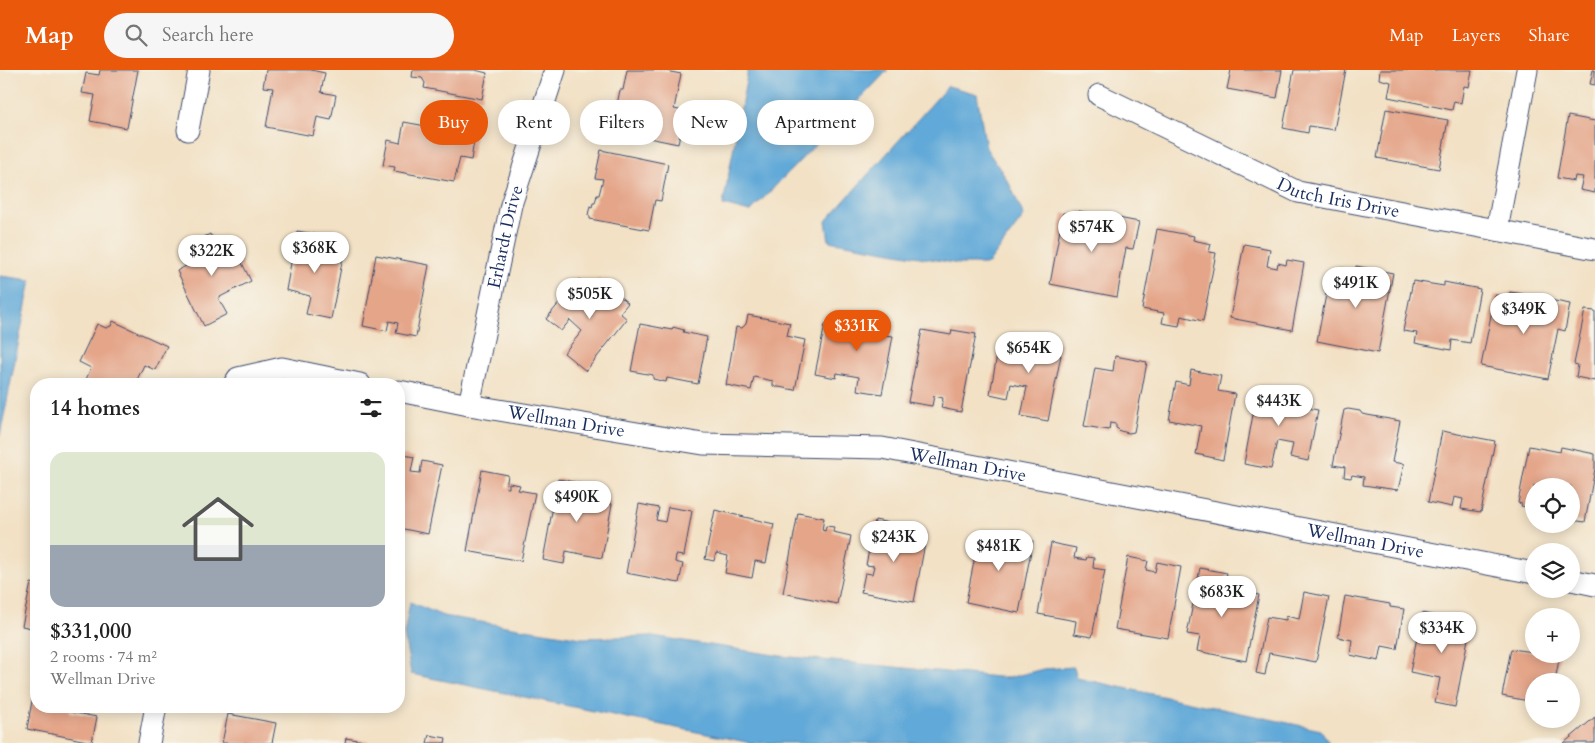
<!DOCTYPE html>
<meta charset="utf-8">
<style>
:root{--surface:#fff;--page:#f6f6f6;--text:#222;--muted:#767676;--accent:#ea580c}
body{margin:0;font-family:Cardo,serif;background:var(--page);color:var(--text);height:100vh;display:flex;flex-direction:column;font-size:19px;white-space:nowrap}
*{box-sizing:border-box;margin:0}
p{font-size:16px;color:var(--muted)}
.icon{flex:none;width:28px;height:28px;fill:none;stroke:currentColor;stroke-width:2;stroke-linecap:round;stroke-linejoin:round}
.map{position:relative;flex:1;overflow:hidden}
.details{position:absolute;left:30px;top:308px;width:375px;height:335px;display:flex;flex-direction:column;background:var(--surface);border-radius:20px;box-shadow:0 2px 12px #0003}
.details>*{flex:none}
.hud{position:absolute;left:420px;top:30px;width:475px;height:45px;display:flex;gap:10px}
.tools{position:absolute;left:1525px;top:408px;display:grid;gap:10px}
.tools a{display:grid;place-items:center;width:55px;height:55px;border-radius:50%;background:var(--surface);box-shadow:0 2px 12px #0003;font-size:25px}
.price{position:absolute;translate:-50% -42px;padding:0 11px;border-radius:18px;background:#fff;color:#222;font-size:16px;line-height:32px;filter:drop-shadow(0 1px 2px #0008)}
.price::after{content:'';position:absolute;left:50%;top:30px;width:15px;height:11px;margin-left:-8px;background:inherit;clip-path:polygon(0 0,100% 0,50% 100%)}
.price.active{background:var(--accent);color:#fff}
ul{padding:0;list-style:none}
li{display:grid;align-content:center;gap:10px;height:265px;padding:0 20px}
li span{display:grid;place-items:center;height:155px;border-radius:15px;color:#555}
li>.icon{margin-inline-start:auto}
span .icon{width:90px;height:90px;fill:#fffc;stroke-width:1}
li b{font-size:21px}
h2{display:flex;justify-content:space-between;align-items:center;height:60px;padding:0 20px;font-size:21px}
.tag{padding:0 18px;border-radius:22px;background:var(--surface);box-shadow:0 2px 12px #0003;font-size:18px;line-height:45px}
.tag.active{background:var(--accent);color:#fff}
header{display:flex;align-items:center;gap:30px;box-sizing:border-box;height:70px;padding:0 25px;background:var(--accent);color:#fff}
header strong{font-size:24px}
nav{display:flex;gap:28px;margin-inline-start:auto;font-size:18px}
.search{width:350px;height:45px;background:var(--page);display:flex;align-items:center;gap:12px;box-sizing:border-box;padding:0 18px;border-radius:28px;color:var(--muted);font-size:19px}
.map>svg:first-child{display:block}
.water{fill:#61a9d8;stroke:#3e6c9b}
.building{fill:#e4a589}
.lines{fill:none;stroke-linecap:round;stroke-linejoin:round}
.minor-casing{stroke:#3b4a6d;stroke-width:23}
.minor{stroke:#fff;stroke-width:21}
.labels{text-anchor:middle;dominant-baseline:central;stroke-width:5;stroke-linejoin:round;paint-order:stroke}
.street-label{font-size:18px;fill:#1b2f5e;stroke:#f7f3e8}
</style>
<header>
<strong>Map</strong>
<div class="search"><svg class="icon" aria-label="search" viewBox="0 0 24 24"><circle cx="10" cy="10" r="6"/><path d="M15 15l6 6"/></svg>Search here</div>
<nav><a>Map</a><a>Layers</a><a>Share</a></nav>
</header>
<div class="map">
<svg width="1595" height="673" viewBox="0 0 1595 673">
<rect width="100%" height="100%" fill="#f7f3e8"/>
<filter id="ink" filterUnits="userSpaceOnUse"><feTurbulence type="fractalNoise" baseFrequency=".02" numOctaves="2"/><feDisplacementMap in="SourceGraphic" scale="10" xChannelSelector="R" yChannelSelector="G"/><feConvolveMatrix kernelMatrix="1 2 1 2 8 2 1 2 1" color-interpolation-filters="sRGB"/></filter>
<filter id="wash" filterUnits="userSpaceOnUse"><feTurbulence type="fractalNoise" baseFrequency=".0096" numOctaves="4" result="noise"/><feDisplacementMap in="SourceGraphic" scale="20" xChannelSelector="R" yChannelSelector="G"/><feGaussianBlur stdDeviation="1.12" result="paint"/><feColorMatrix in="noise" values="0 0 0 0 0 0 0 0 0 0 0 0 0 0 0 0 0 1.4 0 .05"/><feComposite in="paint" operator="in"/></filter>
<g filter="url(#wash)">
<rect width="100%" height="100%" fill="#f2e1c5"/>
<!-- water -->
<path class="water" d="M748,0H888L750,142L723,135Z
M948,16L977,24L986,78L1009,113L1024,146L988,194H959L829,171L826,151Z
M0,206L31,210L0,366Z
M410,532L443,546L582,568L652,566L781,586L1008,608L1043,599L1074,597L1077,608L1321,660L1329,673H751L411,604L404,564Z"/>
<g id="blocks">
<!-- building -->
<path class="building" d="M100,0H138L127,58L90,51L95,25L82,23L86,3L99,5Z
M266,0H311L325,3L321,22L336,25L331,50L317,47L313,66L266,57L273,18L263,17Z
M413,0H475L487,3L482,29L424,18L425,13L422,8L412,7Z
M627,0H661L681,4L674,39L684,41L678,74L610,60L615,34L617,35L620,20H623Z
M1231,0H1282L1277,28L1227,19Z
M1294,0H1346L1334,60L1309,56L1308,63L1283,58Z
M1380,0H1472L1469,17L1464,16L1461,33L1454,31L1452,40L1388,27L1391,12L1379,9Z
M1593,0H1595V15L1590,14Z
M1386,39L1448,50L1439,99L1377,88Z
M1568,46L1595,51V123L1580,120L1583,107L1575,106L1574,111L1557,108Z
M404,52L475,65L471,90L460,88L454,112L394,101L395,97L383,95L388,70L400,73Z
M601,80L668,94L661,131L655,130L649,160L590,149V146L588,145L590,136L592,137L593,133H595L597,125H599L603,109L595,108Z
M1079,141L1093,144L1092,148L1102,150L1103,145L1139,152L1133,179L1126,178L1117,227L1050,214L1063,143L1078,146Z
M1157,159L1194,166L1193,170L1211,174L1209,182L1216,183L1203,251L1181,246L1179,256L1162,253L1164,243L1142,239Z
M297,161L320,165L318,177L344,182L331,249L306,244L310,226L286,220Z
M210,164L218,180L232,173L251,211L218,228L227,244L204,256L177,201L191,193L183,178Z
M1244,174L1270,179L1267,196L1277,198L1278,193L1286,195L1287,190L1304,193L1292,260L1230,248Z
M376,185L429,195L416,267L396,263L398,253L389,251L387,261L363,256Z
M1356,196L1393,203L1378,283L1317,271L1330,204L1336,205L1338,197L1355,201Z
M579,209L591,219L598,209L628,233L620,243L627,249L586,301L564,283L582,261L570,250L561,261L546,249Z
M1413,211L1444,216V212L1480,219L1470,273L1452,270L1451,280L1415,273L1417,263L1403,261Z
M1510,222L1523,224L1522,230L1534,232L1535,227L1570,234L1565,261L1558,259L1548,309L1481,296L1495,225L1509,227Z
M1585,240L1595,241V311L1576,307L1578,295L1574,294Z
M847,243L887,251L884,265L893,266L882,324L857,320L859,307L837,303L836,308L815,304L825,254L845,257Z
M748,245L790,253L787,266L805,270L795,320L773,316V311L754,307L751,320L726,315L736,257L742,258L746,254Z
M113,251L167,276L155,300L144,295L135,314H84L91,298L79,292L97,254L106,258L111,256Z
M640,254L672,260L673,257L684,260L683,262L707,267L698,314L667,308L666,312L653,309V305L631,301Z
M922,260L951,265L952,260L976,264L961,342L941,338L943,328L934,326L932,336L908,332Z
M1024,266L1061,273L1059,285H1061L1048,351L1021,346L1027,317L1011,314L1008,328L990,324L999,274L1022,278Z
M1115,286L1147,292L1134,362L1129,363L1120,361L1118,359L1116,358V354L1110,353L1109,360L1084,356L1095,298L1113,301Z
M1191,300L1221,306L1218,321L1235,324L1223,390L1196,384L1201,356L1169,350L1176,312L1189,315Z
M1261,316L1299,324L1297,336L1318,340L1308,391L1290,387L1293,374L1277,371L1271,399L1244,394L1256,328L1259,329Z
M1348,339L1360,341L1362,344L1400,351L1392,392L1404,394L1398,420L1363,415L1364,407L1352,405L1351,408L1344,407L1345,397L1333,395L1344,340Z
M1442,361L1495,371L1481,442L1461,439L1463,429L1454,427L1452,437L1428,432Z
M1529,376L1560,382L1561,377L1595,384V399L1585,452L1571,450V416H1534V436L1530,435V438L1521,436L1522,434L1518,433Z
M399,384L414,387L411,402L420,403L422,391L442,395L428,464L399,458Z
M482,400L508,405L506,418H509V413L520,415L518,420L535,423L521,491L467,481Z
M558,409L583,414L581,421L595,424L596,422L602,423L600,431L612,434L602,488L566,481L564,494L543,490Z
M639,434L659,438L656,450L665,452L668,437L692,441L684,486L676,485L675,492L683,494L679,513L626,503Z
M715,440L774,454L766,493L755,491L752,508L725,503L728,486L716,483L714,491L705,489Z
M798,443L824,448L822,460L825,461L826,456L834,457L833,462L851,466L837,534L783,523Z
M875,450L899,455L896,470L905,472L908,459L927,463L914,532L861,522L865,503L872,504L874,496L866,495Z
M980,461L999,464L997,474L1006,476L1008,466L1033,471L1019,543L966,532Z
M1051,473L1076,478L1074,488L1086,490L1087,487L1094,488L1093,498L1105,500L1092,567L1074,564L1076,551L1038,544Z
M1128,487L1148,491L1146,500L1155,502L1157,492L1181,497L1168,568L1115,559Z
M1200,498L1227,503L1221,532L1238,535L1240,521L1259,525L1246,591L1197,581L1200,566L1187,564Z
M31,513L36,514V559L22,556Z
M1304,522L1329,527L1316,592L1269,583L1265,605L1256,603L1267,547L1286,550V546L1299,549Z
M1345,526L1390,534V537L1404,539L1397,579L1382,576L1379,591L1350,585L1352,570L1338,567Z
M1422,543L1445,548L1446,546L1471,553L1455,637L1435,633L1440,608L1410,602Z
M1511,579L1534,582V584H1560L1555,611H1534V632L1502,626Z
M35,614L36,636H71L70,642L97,647L92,672L27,659Z
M228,644L276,653L272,673H222Z
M1595,647V673H1564Z
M429,665L446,668L445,673H427Z
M346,668L369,672V673H345Z"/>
</g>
</g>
<g filter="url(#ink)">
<use href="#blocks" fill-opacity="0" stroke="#3b4a6d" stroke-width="1"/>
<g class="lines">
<defs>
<g id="minor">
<path id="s1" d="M1099,25L1298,122L1595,179"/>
<path d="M188,60L199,0"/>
<path d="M1497,160L1527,0"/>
<path d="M234,314L238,308L282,298L360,314"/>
<path id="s2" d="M399,321L469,335L703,374L882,378L1534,503"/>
<path id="s3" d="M469,335L511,135L555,0"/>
<path d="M1571,510L1595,515"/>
<path d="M149,673L156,636"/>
</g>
</defs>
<!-- minor casing -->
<use href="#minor" class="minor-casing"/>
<!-- minor -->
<use href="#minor" class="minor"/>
</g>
</g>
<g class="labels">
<!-- street labels -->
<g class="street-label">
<text stroke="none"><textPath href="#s1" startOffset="262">Dutch Iris Drive</textPath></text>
<text stroke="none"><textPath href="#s3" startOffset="172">Erhardt Drive</textPath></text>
<text stroke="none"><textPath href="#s2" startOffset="170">Wellman Drive</textPath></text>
<text stroke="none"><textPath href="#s2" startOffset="575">Wellman Drive</textPath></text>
<text stroke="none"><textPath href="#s2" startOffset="980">Wellman Drive</textPath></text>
</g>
</g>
</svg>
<div class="tools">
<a><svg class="icon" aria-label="locate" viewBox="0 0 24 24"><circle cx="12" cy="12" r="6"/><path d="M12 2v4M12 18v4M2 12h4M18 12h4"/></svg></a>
<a><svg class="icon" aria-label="layers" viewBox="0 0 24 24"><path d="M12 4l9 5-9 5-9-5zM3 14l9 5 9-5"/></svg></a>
<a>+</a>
<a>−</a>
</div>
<b class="price" style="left:1092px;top:183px">$574K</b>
<b class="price" style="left:315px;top:204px">$368K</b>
<b class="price" style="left:212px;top:207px">$322K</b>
<b class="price" style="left:1356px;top:239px">$491K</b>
<b class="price" style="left:590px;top:250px">$505K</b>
<b class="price" style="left:1524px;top:265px">$349K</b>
<b class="price active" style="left:857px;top:282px">$331K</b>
<b class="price" style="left:1029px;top:304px">$654K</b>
<b class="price" style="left:1279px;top:357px">$443K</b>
<b class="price" style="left:577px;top:453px">$490K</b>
<b class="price" style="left:894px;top:493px">$243K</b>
<b class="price" style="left:999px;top:502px">$481K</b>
<b class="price" style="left:1222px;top:548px">$683K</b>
<b class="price" style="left:1442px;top:584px">$334K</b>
<div class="hud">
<a class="tag active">Buy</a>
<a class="tag">Rent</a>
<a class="tag">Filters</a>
<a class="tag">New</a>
<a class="tag">Apartment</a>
</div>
<section class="details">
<h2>14 homes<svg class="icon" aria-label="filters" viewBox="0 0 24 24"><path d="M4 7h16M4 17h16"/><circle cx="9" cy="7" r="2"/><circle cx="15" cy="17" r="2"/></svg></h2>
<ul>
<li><span style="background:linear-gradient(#dfe7d0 60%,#9aa5b1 0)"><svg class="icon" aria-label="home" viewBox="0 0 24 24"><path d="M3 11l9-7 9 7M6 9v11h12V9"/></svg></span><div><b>$331,000</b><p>2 rooms · 74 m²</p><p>Wellman Drive</p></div></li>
</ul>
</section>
</div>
